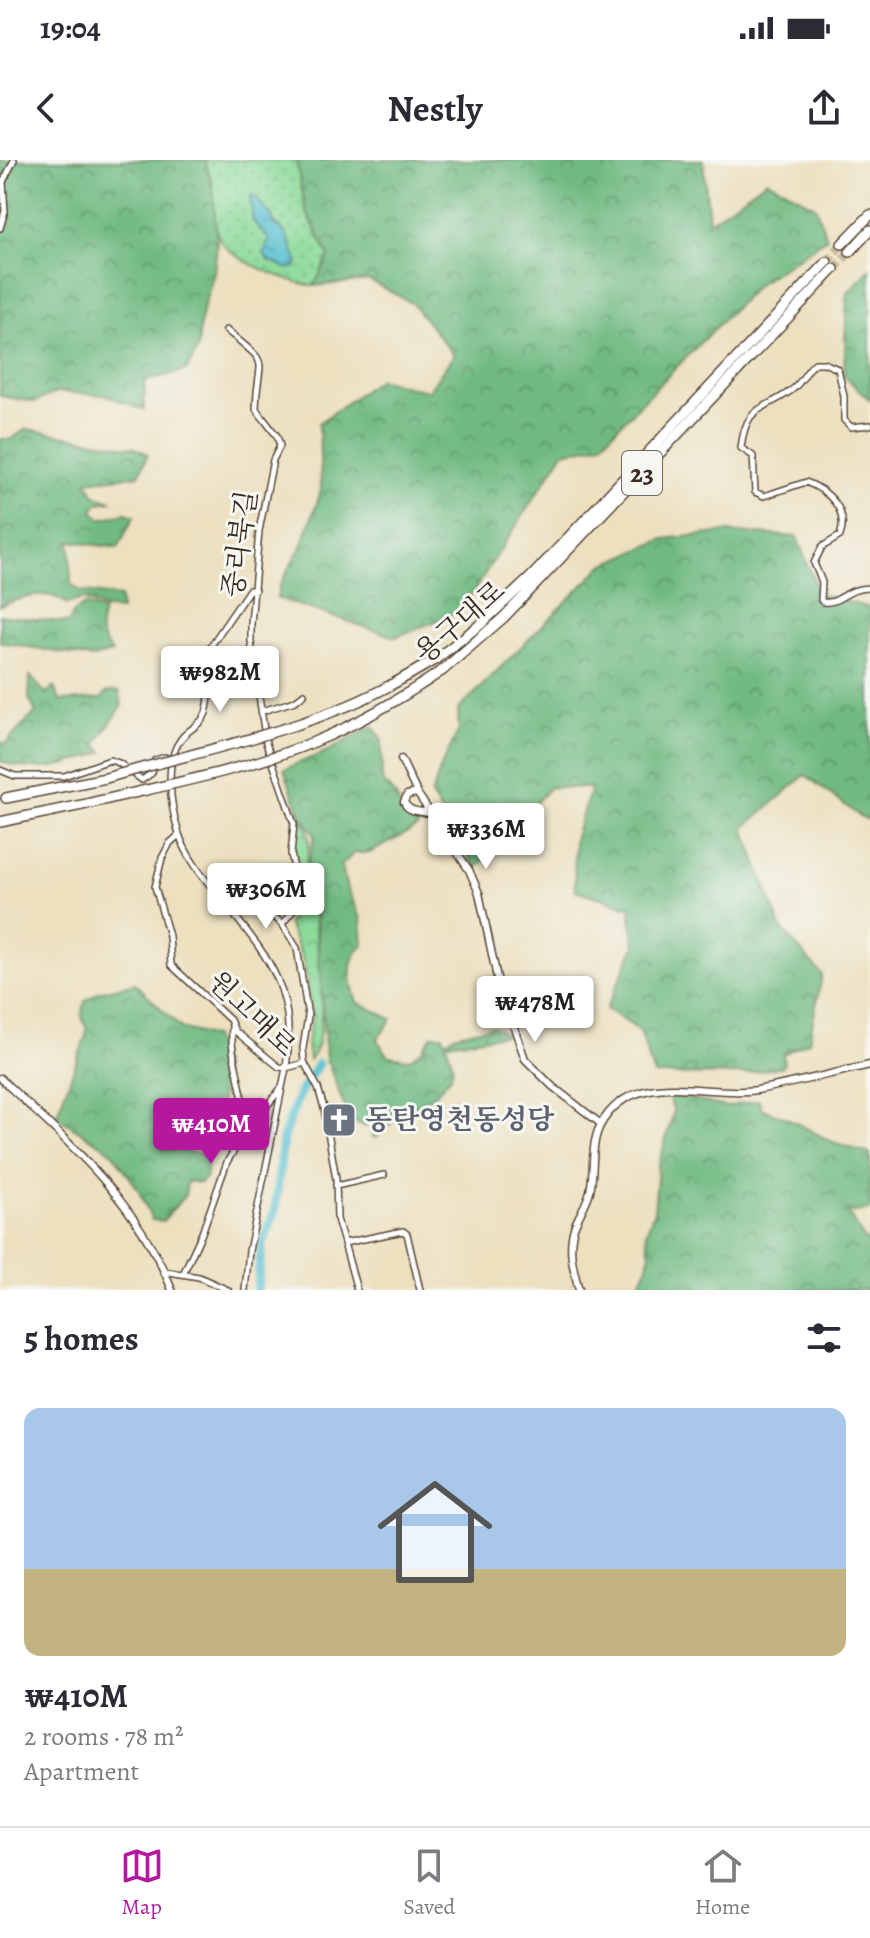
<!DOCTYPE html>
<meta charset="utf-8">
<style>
:root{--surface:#fff;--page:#f2f2f3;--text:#2b2b33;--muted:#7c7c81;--line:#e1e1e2;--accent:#b5179e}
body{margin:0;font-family:Alegreya,"Noto Serif KR",serif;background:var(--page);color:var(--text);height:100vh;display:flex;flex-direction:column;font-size:30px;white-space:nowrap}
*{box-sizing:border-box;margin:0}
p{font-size:26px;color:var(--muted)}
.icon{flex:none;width:44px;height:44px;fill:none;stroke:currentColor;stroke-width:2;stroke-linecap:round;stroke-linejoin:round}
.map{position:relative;height:1130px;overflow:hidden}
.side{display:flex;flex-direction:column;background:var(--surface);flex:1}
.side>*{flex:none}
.price{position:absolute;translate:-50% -68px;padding:0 18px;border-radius:8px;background:#fff;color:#222;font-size:26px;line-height:52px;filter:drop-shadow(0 2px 4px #0008)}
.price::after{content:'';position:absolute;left:50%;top:48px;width:24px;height:18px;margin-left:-12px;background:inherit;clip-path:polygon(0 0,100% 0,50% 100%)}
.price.selected{background:var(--accent);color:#fff}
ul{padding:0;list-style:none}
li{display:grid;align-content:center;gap:16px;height:424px;padding:0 24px}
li+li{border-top:2px solid var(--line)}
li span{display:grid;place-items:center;height:248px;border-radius:16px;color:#555}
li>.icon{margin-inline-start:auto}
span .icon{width:144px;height:144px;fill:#fffc;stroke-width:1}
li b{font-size:34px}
h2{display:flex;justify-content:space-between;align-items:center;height:96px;padding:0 24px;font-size:34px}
.status{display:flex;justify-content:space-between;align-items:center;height:56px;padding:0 40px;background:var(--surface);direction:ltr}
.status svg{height:22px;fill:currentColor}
header{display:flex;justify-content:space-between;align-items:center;height:104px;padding:0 24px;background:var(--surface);font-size:36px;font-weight:600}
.menu{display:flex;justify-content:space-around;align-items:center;height:112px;border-top:2px solid var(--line);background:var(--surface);font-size:22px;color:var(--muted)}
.menu a{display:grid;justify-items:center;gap:4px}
.menu .selected{color:var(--accent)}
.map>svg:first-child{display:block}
.grass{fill:url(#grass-dots);stroke:#62825c;stroke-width:2}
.forest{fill:url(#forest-crowns);stroke:#557250;stroke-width:2}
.park{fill:url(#park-crowns);stroke:#62825c;stroke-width:2}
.water{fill:url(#water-ripples);stroke:#487476;stroke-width:2}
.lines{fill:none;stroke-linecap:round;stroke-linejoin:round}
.river{stroke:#54bfcf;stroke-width:9}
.trunk-tunnel{stroke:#c9bc9f;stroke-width:9;stroke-dasharray:9 4.5;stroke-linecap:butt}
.minor-casing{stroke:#564536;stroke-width:8}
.tertiary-casing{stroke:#564536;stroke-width:9}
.trunk-casing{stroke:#564536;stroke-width:12}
.minor{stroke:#fff;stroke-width:5}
.tertiary{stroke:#fff;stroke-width:6}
.trunk{stroke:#fff;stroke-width:9}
.trunk-bridge-casing{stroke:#564536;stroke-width:12;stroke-linecap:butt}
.trunk-bridge{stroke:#fff;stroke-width:9}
.labels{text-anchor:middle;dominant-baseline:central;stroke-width:6;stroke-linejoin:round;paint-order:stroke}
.shield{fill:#f6f6f2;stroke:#73675e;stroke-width:2}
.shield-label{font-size:26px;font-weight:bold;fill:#3b2a1e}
.street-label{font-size:28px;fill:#3b2a1e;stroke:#f6f6f2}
.worship-label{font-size:28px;font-weight:bold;fill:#5b616d;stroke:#f6f6f2;text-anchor:start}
</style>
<div class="status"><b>19:04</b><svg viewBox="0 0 49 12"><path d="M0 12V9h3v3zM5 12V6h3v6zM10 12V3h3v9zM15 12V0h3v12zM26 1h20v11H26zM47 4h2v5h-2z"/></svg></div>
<header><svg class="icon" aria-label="back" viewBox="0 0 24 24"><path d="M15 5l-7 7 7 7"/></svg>Nestly<svg class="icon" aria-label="share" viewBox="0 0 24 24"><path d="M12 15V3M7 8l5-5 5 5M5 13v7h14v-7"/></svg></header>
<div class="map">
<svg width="870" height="1130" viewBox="0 0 870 1130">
<defs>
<pattern id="grass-dots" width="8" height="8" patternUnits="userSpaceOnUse" patternTransform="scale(2)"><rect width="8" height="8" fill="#8ada99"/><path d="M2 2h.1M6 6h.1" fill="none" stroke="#78bb83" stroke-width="1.8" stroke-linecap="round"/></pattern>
<pattern id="forest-crowns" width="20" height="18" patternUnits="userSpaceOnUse" patternTransform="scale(2)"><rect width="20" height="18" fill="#6fba81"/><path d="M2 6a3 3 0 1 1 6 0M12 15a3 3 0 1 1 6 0" fill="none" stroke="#5c9769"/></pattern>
<pattern id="park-crowns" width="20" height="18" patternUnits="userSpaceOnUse" patternTransform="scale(2)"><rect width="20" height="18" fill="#8ada99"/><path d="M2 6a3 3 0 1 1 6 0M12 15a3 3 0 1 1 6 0" fill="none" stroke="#78bb83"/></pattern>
<pattern id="water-ripples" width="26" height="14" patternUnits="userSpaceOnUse" patternTransform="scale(2)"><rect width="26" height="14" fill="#54bfcf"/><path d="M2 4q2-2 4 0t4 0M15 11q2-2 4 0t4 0" fill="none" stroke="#479ba7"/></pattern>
</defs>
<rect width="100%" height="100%" fill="#f6f6f2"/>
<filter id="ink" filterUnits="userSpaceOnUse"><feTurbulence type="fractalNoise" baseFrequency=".0125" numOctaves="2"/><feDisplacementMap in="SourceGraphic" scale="16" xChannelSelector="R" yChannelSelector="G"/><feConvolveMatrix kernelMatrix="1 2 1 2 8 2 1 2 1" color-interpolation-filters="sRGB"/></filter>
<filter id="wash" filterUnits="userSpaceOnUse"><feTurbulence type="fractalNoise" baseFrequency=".006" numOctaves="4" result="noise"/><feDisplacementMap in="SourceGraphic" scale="32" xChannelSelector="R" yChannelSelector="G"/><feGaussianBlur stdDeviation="1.8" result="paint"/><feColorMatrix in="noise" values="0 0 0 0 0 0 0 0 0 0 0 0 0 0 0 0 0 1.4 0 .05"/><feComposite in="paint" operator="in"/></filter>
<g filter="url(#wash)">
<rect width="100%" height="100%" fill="#ece0bf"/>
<!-- grass -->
<path class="grass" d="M205,0H296L306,51L329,97L314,126C290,122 232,101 220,80C212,66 216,46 213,30C212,20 208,10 205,0Z"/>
<!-- forest -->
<path class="forest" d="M0,0H205L213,30L217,85L214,113L201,156L198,188L187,210L145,221L144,250L106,235L57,232L35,242L0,236Z
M296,0H703L709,62L767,20L815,46L827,78L758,124L601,284L564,292L460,452L395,477L277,438L280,425L303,383L321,331L319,263L379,219L428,231L454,195L412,143L369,120L314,126L329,96L306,51Z
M870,109V240L844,216L847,134Z
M26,269L135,288L148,294L139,315L87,321L95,335L111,341L98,343L93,351L101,359L126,353L134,356L118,388L70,381L71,424L80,431L120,437L121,450L105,449L82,439L67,444C47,427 23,438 0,446V279H12Z
M728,372L797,377L819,434L870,448V660L861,657L805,615L744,668L781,768L822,815L809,881L783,894L784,906L745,914L654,915L640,871L606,849L635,786L630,747L575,730L574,680L591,628L550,627L476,708L431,636L443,602L459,570L458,550L603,405L664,379Z
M84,445L103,451C98,472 99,476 112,493L92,498L0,482V455L69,463L74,452Z
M30,516L46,534L54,527L60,541L101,539L107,532L119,531L122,546L96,584L103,592C69,605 36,616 0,601V581L5,584L36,552L29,539Z
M373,566L382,581V621L396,636L403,653L414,657L418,667L370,693H355L341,705L347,729L361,759L363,785C345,800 350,822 357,842L392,859L377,880L389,896L410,899L422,890L432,875H443L444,879L449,880L454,875L492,866L507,875L446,883L453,905L451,916L437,932L420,944L404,949L377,978L373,977L370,966C363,966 357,965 352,960C344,952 334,914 326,900L316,753L308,703L315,675L300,654L284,609L328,591Z
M135,823L181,868L213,877L222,905L221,943L225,960L216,976L204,972L193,962L171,967L160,975L163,989L183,990L208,996L206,1017L200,1023L187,1021L185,1035L163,1061L152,1060L138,1029L112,992L56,956L85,879L87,870L82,857L85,841L99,832Z
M667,934L726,947L759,940L762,949L787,958L830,981L870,994V1050L848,1053L864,1079L870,1083V1130H636L648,1106L650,1093L646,1073L654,1051L658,1007L674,951Z"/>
<!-- park -->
<path class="park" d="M294,652C298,656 304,661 306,666C313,679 306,695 307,709C311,747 336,875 309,900L307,883L312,858L304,803L288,764L300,737L294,699Z"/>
<!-- water -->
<path class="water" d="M253,35L272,56L274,64C289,70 291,88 298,102L296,107L289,109L268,100L264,93L269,79L253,61L250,38Z"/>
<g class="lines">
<!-- river -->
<path class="river" d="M257,1130L262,1085L275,1052L283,978L299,934L318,904"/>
</g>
</g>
<g filter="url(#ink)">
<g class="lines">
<!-- trunk-tunnel -->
<path class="trunk-tunnel" d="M827,102L842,84
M834,109L850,92"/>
<defs>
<path id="minor" d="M0,68L5,51L3,22L14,0
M226,170C275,209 257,194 256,249L277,276L280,286L273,300L259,371L251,464V482L266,583L294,664L291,694L298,728L297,739L292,752L282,764
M870,265L851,267L844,260V236L838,209L824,203H815C805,211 801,225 789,232C761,252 746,245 741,288L753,296L755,332L764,336L806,322C829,331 849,350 840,376L822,387L814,403L822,422L821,440L823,442C839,445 847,427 870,428
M255,430H249L206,493C208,513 212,533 206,553C202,565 188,569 181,579C163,602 171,648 179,674C187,697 202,716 218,735C266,795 298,826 286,908L305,903
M262,551L295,541L304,534
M0,610L15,616H64L110,600L119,603L142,620L152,613L155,600L165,597L168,599
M179,675L170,683L162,698L155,727L169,776L171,805L230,860L235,871L279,907L286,908L249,1091L245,1130
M218,733L267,750L282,764L297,788L308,856L303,888L304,902L318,928L324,948L336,1019L337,1059L344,1083L403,1071L407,1074L420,1130
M232,866C229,903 250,938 243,975
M336,1026L384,1015
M344,1083L357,1130
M163,1111L199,1117L228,1130
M183,1114L202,1073L227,1002L243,976L282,927"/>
<path id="tertiary" d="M401,599L417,633L469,710L479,733L497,818L525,899L552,926L601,964
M417,633L407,635L404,642C409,654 421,650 432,654
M0,918C68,982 137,1040 172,1130
M579,1130C573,1108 567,1087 575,1065C580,1053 587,1043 590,1031C595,1010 590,986 600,966C632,905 706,938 757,930C795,923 833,913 870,905"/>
<path id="trunk" d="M842,84L870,55
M850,92L870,70
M436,499L481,464L531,417L827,102
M443,510L503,458L537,423L834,109
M6,638L106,618
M0,662L82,645"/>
</defs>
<!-- minor casing -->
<use href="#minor" class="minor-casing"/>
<!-- tertiary casing -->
<use href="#tertiary" class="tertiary-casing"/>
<!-- trunk casing -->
<use href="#trunk" class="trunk-casing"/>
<!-- minor -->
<use href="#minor" class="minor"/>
<!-- tertiary -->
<use href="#tertiary" class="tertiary"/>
<!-- trunk -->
<use href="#trunk" class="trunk"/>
<defs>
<path id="trunk-bridge" d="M106,618C182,596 263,579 337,550C372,537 404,518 436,499
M82,645C159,626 240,612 314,582C360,563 402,538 443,510"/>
</defs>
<!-- trunk-bridge casing -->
<use href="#trunk-bridge" class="trunk-bridge-casing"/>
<!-- trunk-bridge -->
<use href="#trunk-bridge" class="trunk-bridge"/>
</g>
</g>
<!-- icons -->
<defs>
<symbol id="church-square" viewBox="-11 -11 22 22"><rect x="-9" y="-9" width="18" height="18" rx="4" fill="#6b7280" stroke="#f6f6f2"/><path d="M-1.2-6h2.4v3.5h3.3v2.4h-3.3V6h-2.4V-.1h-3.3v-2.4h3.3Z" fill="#fff"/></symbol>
</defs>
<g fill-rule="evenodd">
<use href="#church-square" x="319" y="940" width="40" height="40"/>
</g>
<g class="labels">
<!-- shield labels -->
<rect class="shield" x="622" y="291" width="40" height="44" rx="6"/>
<g class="shield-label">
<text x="642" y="313">23</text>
</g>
<!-- street labels -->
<g class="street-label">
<text transform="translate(240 384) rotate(-82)">중리북길</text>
<text transform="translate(460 462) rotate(-41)">용구대로</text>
<text transform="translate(252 854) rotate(44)">원고매로</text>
</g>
<!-- worship labels -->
<g class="worship-label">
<text x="365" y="960">동탄영천동성당</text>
</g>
</g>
</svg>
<b class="price" style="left:220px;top:554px">₩982M</b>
<b class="price" style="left:486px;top:711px">₩336M</b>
<b class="price" style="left:266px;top:771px">₩306M</b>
<b class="price" style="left:535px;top:884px">₩478M</b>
<b class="price selected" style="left:211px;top:1006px">₩410M</b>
</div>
<section class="side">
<h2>5 homes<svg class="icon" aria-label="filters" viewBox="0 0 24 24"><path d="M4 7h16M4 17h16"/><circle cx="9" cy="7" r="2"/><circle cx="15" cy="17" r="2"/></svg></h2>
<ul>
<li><span style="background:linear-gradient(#a9c7e8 65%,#c2b280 0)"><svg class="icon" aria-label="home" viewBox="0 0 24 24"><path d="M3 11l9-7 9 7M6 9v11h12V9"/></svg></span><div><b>₩410M</b><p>2 rooms · 78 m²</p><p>Apartment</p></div></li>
</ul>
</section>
<nav class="menu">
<a class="selected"><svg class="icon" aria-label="map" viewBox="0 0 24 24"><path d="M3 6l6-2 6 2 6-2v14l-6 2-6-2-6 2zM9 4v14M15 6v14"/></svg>Map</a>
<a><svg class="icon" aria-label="saved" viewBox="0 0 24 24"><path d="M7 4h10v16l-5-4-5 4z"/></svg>Saved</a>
<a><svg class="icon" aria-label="home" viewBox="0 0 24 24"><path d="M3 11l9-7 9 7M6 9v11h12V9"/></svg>Home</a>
</nav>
